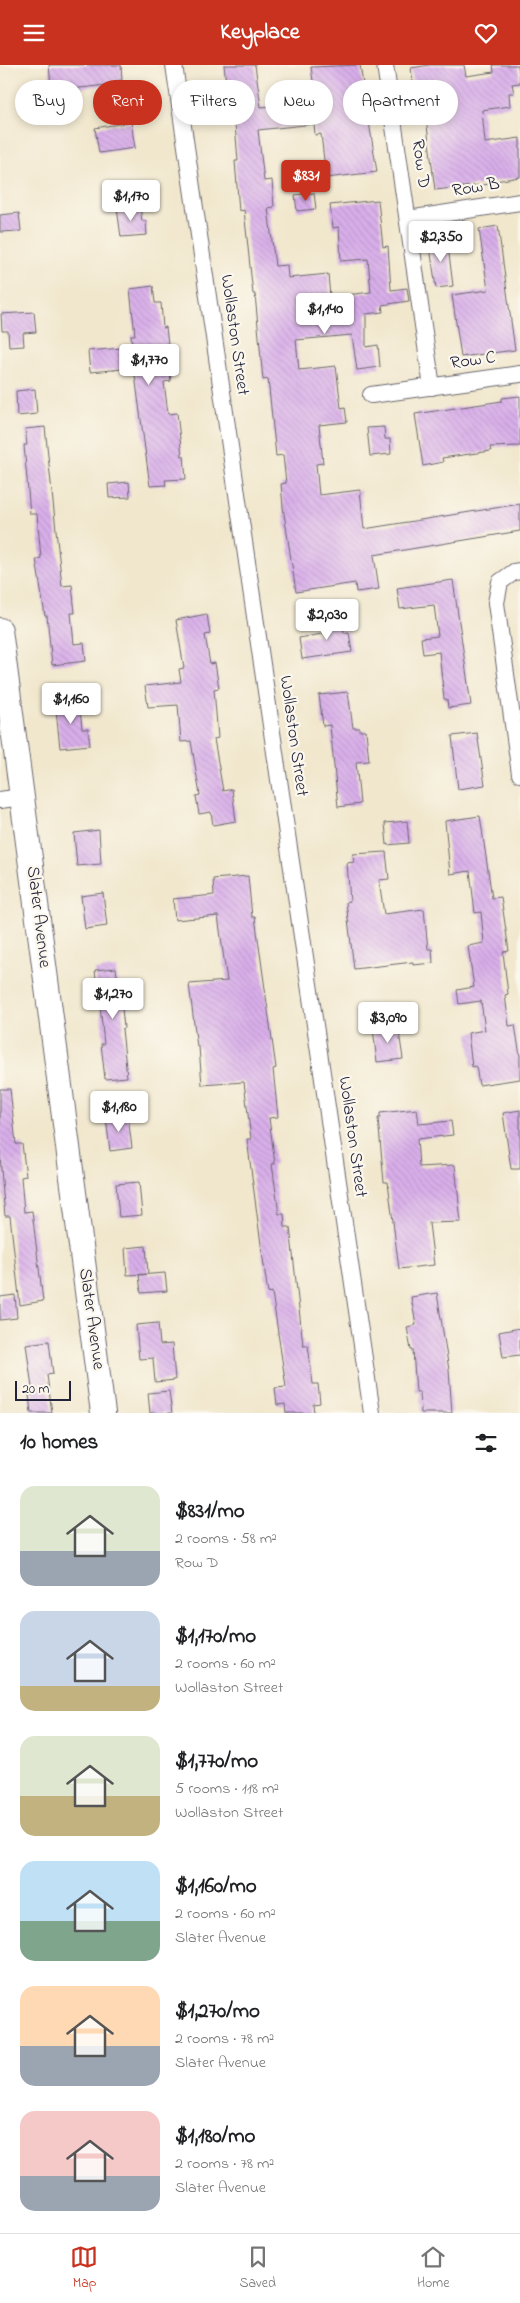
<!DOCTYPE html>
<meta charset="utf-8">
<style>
:root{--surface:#fff;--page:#f6f6f6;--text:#202124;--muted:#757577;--line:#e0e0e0;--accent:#c8321e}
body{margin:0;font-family:"Indie Flower",sans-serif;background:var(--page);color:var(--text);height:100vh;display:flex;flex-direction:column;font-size:19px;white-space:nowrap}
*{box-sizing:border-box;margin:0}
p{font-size:16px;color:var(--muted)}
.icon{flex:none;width:28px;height:28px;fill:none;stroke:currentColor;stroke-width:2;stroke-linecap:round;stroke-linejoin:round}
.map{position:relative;height:1348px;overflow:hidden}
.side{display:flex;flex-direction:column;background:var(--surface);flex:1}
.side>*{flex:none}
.guide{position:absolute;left:15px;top:15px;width:490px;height:45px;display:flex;gap:10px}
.scale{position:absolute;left:15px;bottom:12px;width:56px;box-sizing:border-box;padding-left:5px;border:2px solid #22223b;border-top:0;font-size:14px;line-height:18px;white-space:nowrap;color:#22223b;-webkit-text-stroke:4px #fbf7ec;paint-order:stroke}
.price{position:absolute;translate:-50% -42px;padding:0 11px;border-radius:5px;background:#fff;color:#222;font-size:16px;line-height:32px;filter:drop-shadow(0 1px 2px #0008)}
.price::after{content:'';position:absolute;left:50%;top:30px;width:15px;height:11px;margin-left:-8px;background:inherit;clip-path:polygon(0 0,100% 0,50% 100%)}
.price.current{background:var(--accent);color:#fff}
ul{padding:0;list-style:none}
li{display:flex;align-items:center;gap:15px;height:125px;padding:0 20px}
li span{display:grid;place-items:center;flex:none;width:140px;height:100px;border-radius:15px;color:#555}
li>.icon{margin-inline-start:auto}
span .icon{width:60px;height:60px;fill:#fffc;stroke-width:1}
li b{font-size:21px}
h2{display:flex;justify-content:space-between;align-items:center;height:60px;padding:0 20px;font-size:21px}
.chip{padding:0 18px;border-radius:22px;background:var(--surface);box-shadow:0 2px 8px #0003;font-size:18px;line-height:45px}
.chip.current{background:var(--accent);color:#fff}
header{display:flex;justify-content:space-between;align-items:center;height:65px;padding:0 20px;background:var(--accent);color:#fff;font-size:22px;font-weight:700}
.tabs{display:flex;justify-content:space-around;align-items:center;height:70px;border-top:1px solid var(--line);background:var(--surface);font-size:14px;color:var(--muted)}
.tabs a{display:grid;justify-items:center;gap:2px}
.tabs .current{color:var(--accent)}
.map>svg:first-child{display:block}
.building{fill:url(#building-back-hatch)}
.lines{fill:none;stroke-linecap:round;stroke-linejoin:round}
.street-casing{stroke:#6a676e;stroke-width:18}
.secondary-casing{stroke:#6a676e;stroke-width:26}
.street{stroke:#fff;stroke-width:16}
.secondary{stroke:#fff;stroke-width:24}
.labels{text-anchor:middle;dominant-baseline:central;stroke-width:4.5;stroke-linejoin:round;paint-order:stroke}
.street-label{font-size:18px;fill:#22223b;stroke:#fbf7ec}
</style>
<header><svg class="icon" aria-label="menu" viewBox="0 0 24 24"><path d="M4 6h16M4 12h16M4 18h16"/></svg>Keyplace<svg class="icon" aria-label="heart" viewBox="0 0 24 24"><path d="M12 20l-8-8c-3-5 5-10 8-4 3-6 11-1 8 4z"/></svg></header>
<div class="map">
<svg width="520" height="1348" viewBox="0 0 520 1348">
<defs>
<pattern id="building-back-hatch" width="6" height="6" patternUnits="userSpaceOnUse" patternTransform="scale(1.25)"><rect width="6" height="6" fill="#d9afea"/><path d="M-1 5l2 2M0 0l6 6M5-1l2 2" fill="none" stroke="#ba96ca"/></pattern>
</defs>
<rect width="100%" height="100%" fill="#fbf7ec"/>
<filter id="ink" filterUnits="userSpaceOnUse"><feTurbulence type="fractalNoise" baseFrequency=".02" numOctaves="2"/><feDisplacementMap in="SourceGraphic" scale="10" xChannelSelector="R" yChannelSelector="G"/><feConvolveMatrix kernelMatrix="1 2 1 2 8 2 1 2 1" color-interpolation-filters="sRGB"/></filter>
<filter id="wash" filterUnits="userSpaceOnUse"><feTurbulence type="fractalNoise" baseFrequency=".0096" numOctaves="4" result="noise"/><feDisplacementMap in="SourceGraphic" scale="20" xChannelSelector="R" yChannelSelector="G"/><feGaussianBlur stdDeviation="1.12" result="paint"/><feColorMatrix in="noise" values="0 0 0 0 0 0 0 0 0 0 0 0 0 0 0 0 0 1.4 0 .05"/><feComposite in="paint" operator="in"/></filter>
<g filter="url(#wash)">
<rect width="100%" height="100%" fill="#f1e7cd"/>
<g id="blocks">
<!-- building -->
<path class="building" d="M49,0H121L122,15L115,16V19L71,24L73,51L54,53Z
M224,0H255L261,42L316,37L311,2L360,0L377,107L326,113L321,69L315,70L314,59L258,65L264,116L272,115L274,142L268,143L275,201L287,200L288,213L328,209L330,232L371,227L368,194L341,196L339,162L333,163L330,140L378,135L383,182L388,181L391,225L407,223L409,236L382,240L383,247L366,249V282L378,280L380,302L357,305L352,270L296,275L299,305L336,301L341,343L345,342L347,357L319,360L323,398L316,399L319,430L360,425L364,464L520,439V466L374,490L379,524L356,527L355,518L296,527L283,442L281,419L286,418L283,390L276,391L268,314L263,315L255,229H253L244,145L239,146L235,96H238L235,59L225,60L223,36L228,35Z
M429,0H464L466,11L494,7L493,0H518L520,18L512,19L514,28H509L510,41L482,45L485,78L520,73V112L489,117L490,119L435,125L426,53L418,54L411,3Z
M131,57L135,83L99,88L95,63Z
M314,128L316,144L297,146L295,130Z
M140,141L142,156H146L147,170L121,172L117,143Z
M19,148L21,166L0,167V150Z
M498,161L515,285L461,292L452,230L488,225L479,164Z
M447,173L453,221L436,223L429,175Z
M153,221L155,238H161L163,263L166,262L169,288H167L171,316L164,317L168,349L177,348L182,391H184L186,414L165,415L166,420L150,421L134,303L90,307L88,286L132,282L131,270H135L130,224Z
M34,247L36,267L23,268L24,281L9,282L8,266H2L1,249Z
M35,324L37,349L17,351L16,326Z
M520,331V381L490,382L491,386L442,393L443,397L423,401L415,349L502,336V333Z
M45,362L62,521L72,520L75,548H71L74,579L84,578L86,596L52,600L47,551H45L36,494L41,493L37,449H30L24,380H27L25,364Z
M384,362L385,374H390L391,389L370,391L367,363Z
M129,417L130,432L109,433L108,419Z
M453,515L471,640L448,643L447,634H444L439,587L423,589L421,573L438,571L434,540L400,544L397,523Z
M207,549L210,569L205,570L210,599L215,598L219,623L214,624L218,673L214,674L223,726L232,724L236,756L213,760L211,747L199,749L196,731L200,730L191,676L181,677L178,640L148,642L145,621L181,617L179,604L184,603L176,555Z
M342,554L344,568L349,567L352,587L302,594L299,573L322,569L321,557Z
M348,627L353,663H360V666H366L369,696L356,697L360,739L338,742L330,660L323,661L319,630Z
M79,634L82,664H88L90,680L60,683L55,636Z
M477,668L485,720L458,724L452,671Z
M480,751L492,833L501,832L509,886L503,887L508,929L505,930L509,961L515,960L520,991V1014L479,1020L476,1001L472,1002L468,968L485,965L481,936L459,939L457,925L474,922L468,881L484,878L481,847L475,848L470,806L450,809L445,756Z
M407,756L409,778L387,780L385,758Z
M99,765L101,799L77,801L74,768Z
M386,787L389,814L379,815L384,849L424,844L428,884H432L433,898L413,900V897L354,904L346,837L350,836L347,798L354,797L353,789Z
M248,811L252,852H255L276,1003L273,1004L278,1052L269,1053L275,1099H272L279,1149H284L285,1162H290L303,1280H308L313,1319H318L320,1338L313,1339L314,1348H286L285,1339L277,1340L275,1323L286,1322L272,1227L268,1228L262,1187L247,1074H251L244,1017L202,1020L199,982H197L189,919L227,916L218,851L175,855L173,834L214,830L213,814Z
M103,828L107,861L85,864L81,831Z
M116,903L118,919L130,918L132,942L122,943L124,963L122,964L127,1012L105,1014L101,979H104L100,940H96L94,922H97L95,905Z
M398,960L403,994L377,997L373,963Z
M0,1024H10L16,1079H22L26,1111L21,1112L24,1147L32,1146L43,1236L20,1240L10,1151H5L3,1129L0,1091Z
M417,1044L419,1059L451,1056L453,1070L417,1074L419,1102L455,1100L461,1157L429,1158L434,1200L399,1204L388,1117H384L378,1053H380V1048Z
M520,1045V1104H511L503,1048Z
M128,1051L132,1083L110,1086L106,1053Z
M139,1117L142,1150L119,1152L116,1119Z
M146,1181L148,1209L127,1210L125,1183Z
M165,1208L167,1226L141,1228L139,1210Z
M437,1228L449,1305L452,1348H421L420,1327H416L413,1285H411L407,1262L416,1260L411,1232Z
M15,1230L17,1253L0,1255V1232Z
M158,1258L160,1280L172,1279L175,1315L155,1317L153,1293L139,1294L136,1260Z
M520,1263V1290L503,1292L499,1267Z
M49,1276L53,1309L47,1310L52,1348H31L29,1330H33L26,1279Z
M169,1326L172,1348H150L148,1328Z"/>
</g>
</g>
<g filter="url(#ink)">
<use href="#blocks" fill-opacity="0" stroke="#6a676e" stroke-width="1"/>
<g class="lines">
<defs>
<path id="street" d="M174,0L372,1348
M385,0L432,322
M408,154L520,137
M371,330L520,309
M520,506L514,507L500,517L496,538L520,709
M0,735L22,732"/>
<path id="secondary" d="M0,565L103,1348"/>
</defs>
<!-- street casing -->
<use href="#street" class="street-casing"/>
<!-- secondary casing -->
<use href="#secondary" class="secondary-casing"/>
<!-- street -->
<use href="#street" class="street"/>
<!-- secondary -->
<use href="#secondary" class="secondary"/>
</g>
</g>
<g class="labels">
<!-- street labels -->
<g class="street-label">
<text transform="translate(420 99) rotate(82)">Row D</text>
<text transform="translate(476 123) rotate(-9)">Row B</text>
<text transform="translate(234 270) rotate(82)">Wollaston Street</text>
<text transform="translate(473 296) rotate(-8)">Row C</text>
<text transform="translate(293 671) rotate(82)">Wollaston Street</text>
<text transform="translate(38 852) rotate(83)">Slater Avenue</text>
<text transform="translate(352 1072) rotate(82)">Wollaston Street</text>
<text transform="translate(91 1254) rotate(82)">Slater Avenue</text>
</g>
</g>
</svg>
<div class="scale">20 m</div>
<b class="price current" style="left:306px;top:137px">$831</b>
<b class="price" style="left:131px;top:157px">$1,170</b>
<b class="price" style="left:441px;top:198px">$2,350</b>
<b class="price" style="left:325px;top:270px">$1,140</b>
<b class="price" style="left:149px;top:321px">$1,770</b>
<b class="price" style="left:327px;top:576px">$2,030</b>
<b class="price" style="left:71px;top:660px">$1,160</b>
<b class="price" style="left:113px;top:955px">$1,270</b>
<b class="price" style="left:388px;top:979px">$3,090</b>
<b class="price" style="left:119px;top:1068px">$1,180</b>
<div class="guide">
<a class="chip">Buy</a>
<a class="chip current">Rent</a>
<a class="chip">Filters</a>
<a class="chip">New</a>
<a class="chip">Apartment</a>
</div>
</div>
<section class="side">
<h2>10 homes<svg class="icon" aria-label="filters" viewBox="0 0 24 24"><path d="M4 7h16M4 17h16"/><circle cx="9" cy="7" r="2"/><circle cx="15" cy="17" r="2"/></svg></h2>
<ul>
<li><span style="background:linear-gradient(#dfe7d0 65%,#9aa5b1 0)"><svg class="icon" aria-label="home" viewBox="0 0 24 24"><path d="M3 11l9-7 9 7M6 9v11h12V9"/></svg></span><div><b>$831/mo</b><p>2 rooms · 58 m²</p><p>Row D</p></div></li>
<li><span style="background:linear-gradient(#c9d6e8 75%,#c2b280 0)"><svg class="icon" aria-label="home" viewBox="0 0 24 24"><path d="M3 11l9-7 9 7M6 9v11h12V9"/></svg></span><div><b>$1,170/mo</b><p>2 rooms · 60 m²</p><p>Wollaston Street</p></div></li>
<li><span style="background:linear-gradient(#dfe7d0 60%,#c2b280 0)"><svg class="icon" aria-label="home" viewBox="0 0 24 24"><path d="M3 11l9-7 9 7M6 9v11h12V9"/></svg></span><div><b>$1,770/mo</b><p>5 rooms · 118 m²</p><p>Wollaston Street</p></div></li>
<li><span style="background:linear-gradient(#bfe0f5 60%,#7fa58c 0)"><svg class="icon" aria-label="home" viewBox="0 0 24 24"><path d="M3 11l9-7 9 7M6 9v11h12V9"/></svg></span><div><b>$1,160/mo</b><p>2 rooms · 60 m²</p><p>Slater Avenue</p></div></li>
<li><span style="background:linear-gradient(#ffd9b3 60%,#9aa5b1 0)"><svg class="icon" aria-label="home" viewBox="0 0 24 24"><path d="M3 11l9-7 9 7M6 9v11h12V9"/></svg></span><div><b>$1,270/mo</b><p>2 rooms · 78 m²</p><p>Slater Avenue</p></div></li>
<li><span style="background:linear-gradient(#f6c9c9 65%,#9aa5b1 0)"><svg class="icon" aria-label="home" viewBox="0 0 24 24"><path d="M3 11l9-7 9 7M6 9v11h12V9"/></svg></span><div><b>$1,180/mo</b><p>2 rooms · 78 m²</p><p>Slater Avenue</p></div></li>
</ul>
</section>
<nav class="tabs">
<a class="current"><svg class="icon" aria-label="map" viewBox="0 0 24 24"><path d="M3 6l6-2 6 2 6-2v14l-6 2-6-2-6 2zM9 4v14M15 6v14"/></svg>Map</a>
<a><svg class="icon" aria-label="saved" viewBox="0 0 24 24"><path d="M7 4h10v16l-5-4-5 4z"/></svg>Saved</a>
<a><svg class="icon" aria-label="home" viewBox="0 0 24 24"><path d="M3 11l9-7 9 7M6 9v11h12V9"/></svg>Home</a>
</nav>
